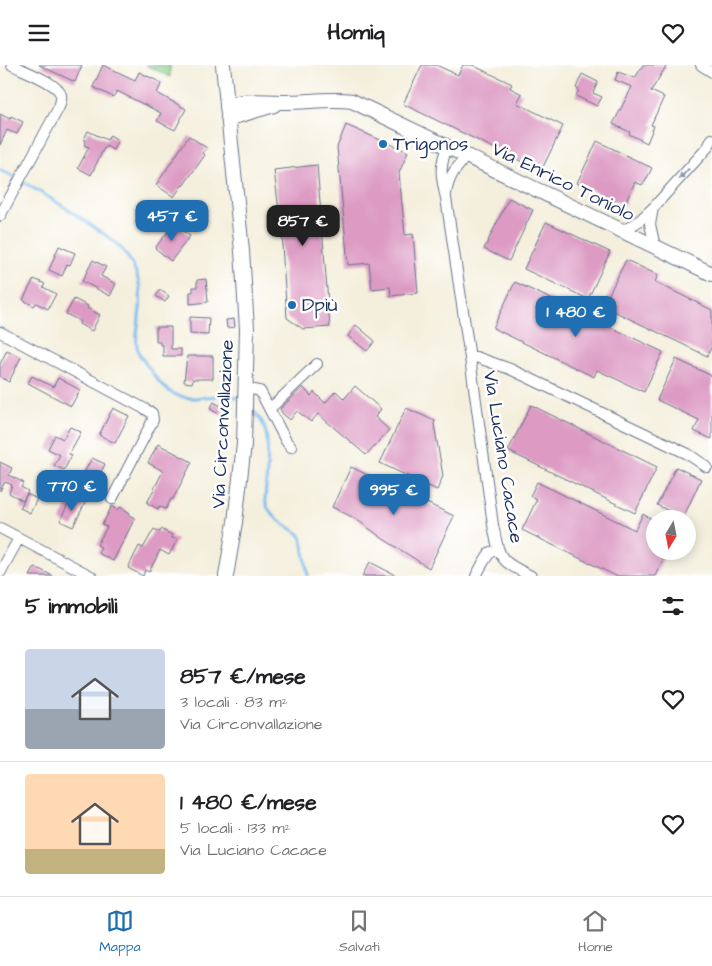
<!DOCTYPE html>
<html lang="it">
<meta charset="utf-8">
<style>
:root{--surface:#fff;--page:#f2f2f2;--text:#202124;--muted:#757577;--line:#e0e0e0;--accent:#1f6fb2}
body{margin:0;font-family:"Architects Daughter",sans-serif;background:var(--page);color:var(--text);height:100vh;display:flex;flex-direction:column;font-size:19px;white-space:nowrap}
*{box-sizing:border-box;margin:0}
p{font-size:16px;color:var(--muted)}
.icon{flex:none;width:28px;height:28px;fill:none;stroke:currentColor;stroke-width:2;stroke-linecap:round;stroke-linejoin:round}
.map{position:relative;height:511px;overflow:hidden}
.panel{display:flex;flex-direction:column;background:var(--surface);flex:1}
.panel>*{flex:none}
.needle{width:32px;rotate:190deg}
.fabs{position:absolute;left:646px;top:445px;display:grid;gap:10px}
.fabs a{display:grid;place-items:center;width:50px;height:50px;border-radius:50%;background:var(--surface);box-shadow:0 2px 12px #0003;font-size:25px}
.price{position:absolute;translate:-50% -42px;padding:0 11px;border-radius:10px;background:var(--accent);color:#fff;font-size:16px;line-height:32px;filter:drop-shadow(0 1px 2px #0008)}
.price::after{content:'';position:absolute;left:50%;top:30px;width:15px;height:11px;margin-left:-8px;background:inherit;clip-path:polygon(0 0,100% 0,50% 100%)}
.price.selected{background:#222;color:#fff}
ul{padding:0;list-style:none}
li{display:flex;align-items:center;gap:15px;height:125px;padding:0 25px}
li+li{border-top:1px solid var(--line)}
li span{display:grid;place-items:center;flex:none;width:140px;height:100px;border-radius:5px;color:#555}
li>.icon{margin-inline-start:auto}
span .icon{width:60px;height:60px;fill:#fffc;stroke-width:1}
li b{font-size:21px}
h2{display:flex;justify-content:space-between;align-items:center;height:60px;padding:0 25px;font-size:21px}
header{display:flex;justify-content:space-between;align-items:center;height:65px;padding:0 25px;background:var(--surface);font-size:22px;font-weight:700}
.tab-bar{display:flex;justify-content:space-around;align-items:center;height:70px;border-top:1px solid var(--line);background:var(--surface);font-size:14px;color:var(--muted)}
.tab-bar a{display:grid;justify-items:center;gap:2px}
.tab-bar .selected{color:var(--accent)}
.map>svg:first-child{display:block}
.green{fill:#8ed28a;stroke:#548074}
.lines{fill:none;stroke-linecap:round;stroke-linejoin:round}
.stream{stroke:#79bbee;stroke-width:3}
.building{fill:#dd9bc4}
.street-casing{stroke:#67728a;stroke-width:12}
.secondary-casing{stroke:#67728a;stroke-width:16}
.street{stroke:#fff;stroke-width:10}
.secondary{stroke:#fff;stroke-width:14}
.oneway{fill:#8d97ae}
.poi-dot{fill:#1f6fb2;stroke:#fff;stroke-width:2}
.labels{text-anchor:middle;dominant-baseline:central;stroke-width:5;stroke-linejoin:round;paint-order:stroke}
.poi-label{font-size:19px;fill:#1b2f5e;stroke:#fff;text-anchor:start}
.street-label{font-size:19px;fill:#1b2f5e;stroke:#fff}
</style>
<header><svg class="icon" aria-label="menu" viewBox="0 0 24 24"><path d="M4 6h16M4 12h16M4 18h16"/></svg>Homiq<svg class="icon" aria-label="heart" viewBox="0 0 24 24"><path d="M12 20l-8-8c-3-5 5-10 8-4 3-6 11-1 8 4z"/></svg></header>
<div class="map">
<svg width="712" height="511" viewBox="0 0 712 511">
<rect width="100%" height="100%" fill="#fff"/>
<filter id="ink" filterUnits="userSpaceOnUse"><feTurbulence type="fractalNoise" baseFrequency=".02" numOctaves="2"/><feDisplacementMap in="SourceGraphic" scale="10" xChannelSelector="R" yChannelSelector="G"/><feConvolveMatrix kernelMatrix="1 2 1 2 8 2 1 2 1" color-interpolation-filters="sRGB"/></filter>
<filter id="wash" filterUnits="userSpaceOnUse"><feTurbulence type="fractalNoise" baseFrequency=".0096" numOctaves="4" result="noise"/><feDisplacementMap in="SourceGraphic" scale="20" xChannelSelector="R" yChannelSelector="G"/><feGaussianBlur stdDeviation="1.12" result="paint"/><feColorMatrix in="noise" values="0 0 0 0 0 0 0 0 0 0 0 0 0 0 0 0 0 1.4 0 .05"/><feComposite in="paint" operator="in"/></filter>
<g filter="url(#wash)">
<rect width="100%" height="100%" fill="#f4efdc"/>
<!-- green -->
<path class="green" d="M146,0H170V12Z"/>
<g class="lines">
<!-- stream -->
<path class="stream" d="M0,105L7,108C34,123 60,138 85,156C96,164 109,171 119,181C128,191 136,204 139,218C141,229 141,240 139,252C138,267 134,274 139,289C148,301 159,321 172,328C195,341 222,323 241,335
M250,342C255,348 261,353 264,361C271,379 266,415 265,435C269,453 286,459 299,469L302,474L308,511"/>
</g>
<g id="blocks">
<!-- building -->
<path class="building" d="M39,0H82L75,17Z
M103,0L135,15L139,7L162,18L157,28L186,44L175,65L157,56L161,48L117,26L113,32L93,22Z
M422,0H436L458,10L463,0H472L512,19L510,23L522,29L517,38L563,61L541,106L403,39Z
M643,0H667L651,26L664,32L651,60L654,61L647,78L629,69L630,67L613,59L632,22L615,15L618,7L635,13Z
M582,9L598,17L593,28L602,32L597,41L576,31L579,25L576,23Z
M0,49L10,54L11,51L23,57L17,69L7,65L0,80Z
M346,60L408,87L399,108L405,170L413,169L418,228L391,231L390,222L372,224L369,198L348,200L337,82Z
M88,66L107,75L110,70L118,75L113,85L106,81L105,83H104L91,110L78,103L89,82L84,80L86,75L84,74Z
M189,71L207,83L203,88L205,90L183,121L182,120L174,132L156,120Z
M597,76L652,103L645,117H644L642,120L635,117L624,140L577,118Z
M317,100L330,262L303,264L287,253L282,180H283L274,105Z
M509,133L533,145L509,196L484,184Z
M546,157L610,187L588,234L524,204Z
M174,159L190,171L171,196L155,183Z
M59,181L75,188L70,200L67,199L62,211L49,205Z
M93,195L106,202L101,211L116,219L110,231L82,216Z
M626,195L658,210L655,217L712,245V281L707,291L603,241Z
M34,214L45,219L43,222L56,229L48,244L36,238L34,241L23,235Z
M206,214L208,237L190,239V227H193V222H197V215Z
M515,217L663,287L644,327L597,305L594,312L493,263Z
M160,225L169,231L165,237L156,231Z
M74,234L88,241L87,243L100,250L92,266L79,259L80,256L66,249Z
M190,252L209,253L208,270L190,269Z
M234,254L235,262L227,263L226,255Z
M356,260L375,276L367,286L348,271Z
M156,262H171V284H181V291H163V280H160V277H156Z
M7,285L21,292L9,317L0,312V299Z
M187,291H213V314H193L192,318L184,317Z
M676,294L712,311V374L694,366L699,355L657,335Z
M32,311L53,322L58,313L80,325L71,341L28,318Z
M355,321L381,344L375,352L389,365L366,390L318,349L311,357L297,346L290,355L283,349L280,344L303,322L311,331L314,327L325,338L336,326L344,334Z
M214,337L224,343L221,350L210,344Z
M531,340L657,402L635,448L508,386Z
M113,343L129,351L115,378L99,370Z
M406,343L435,356L434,359L443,411L437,425L380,398Z
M70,362L81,367L69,389L72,390L64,405L54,400L60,390L48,384L55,370L63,374Z
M158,379L192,397L173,434H171L166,444L159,441L158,444L147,438L163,406L148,398Z
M92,393L105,399L93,423L79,417Z
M0,397L12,403L9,410L24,418L21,422L28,426L23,436L9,428L12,420L5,417L0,426Z
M351,402L454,451L429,503L382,473L356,454L332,442Z
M676,402L701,414L683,453L657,440Z
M537,417L635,465L643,449L653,455L645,470L655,475V486H667L655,511H616L522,465L537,434L530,431Z
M27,429L37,434L30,448L20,443Z
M72,431L85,438L73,462L60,456Z
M112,441L118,445L120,442L130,448L129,450L135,453L113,496L98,488L101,482L97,480L107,462L102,460Z
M154,464L160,467L161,464L172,470L171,472L177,475L169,490L160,485L149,507L145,505L143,511L128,503L139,481L143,483Z
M370,497L397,511H362Z
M35,502L53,511H30Z"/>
</g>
</g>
<g filter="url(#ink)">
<use href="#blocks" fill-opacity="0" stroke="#67728a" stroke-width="1"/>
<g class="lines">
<defs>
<path id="street" d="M701,0L712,7
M447,82C439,103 441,112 446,133L470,293L493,460C500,494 498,495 531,511
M446,129C447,122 449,115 453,108C457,102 462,98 465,91
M653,143L650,159L655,182
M0,151L59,42C60,38 62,35 61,30C58,18 24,6 12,0
M619,165L628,163L639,156L653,143L708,82L712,74
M0,267L145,344L152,348L153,355L112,434
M470,293L476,292L510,304L688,389L707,402
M247,323L260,326L286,376L291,382
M269,343L275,339L317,299
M0,463L91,511
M0,508L19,473
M476,511L483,498L490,487L498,485"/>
<path id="secondary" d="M223,0L242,186L247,264L244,379L235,457L226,511
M227,42C246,32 265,38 285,37C308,37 330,33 352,36L712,209
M228,52L237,51L274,40"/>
</defs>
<!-- street casing -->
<use href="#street" class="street-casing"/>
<!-- secondary casing -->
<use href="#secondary" class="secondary-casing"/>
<!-- street -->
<use href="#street" class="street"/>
<!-- secondary -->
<use href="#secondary" class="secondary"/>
</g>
<!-- one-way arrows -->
<defs><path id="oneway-solid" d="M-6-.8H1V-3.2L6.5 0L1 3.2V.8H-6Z" transform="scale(1.25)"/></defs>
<use class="oneway" href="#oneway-solid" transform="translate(684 109) rotate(132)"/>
</g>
<!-- markers -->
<g class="poi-dot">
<circle cx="383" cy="79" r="5"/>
<circle cx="292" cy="240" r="5"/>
</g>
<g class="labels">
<!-- poi labels -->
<g class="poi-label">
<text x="393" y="79">Trigonos</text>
<text x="302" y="240">Dpiù</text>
</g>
<!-- street labels -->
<g class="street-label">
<text transform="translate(563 117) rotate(26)">Via Enrico Toniolo</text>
<text transform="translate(223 359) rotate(-87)">Via Circonvallazione</text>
<text transform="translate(503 392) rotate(81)">Via Luciano Cacace</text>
</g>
</g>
</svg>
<div class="fabs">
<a><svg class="needle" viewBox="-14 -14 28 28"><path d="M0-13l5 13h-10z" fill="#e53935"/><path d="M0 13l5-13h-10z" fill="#757577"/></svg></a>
</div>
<b class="price" style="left:172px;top:177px">457 €</b>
<b class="price selected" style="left:303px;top:182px">857 €</b>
<b class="price" style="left:576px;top:273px">1 480 €</b>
<b class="price" style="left:72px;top:447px">770 €</b>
<b class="price" style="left:394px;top:451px">995 €</b>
</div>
<section class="panel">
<h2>5 immobili<svg class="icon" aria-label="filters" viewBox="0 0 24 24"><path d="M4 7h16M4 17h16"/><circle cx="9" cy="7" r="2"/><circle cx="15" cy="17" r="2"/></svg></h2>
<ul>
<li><span style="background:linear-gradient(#c9d6e8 60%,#9aa5b1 0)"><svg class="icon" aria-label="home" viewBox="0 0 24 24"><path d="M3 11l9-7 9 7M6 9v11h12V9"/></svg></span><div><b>857 €/mese</b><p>3 locali · 83 m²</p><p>Via Circonvallazione</p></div><svg class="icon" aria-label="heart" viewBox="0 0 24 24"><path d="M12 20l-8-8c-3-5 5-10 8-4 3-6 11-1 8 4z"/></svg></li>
<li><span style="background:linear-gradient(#ffd9b3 75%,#c2b280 0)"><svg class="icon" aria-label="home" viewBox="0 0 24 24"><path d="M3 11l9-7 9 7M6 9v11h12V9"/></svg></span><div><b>1 480 €/mese</b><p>5 locali · 133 m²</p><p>Via Luciano Cacace</p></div><svg class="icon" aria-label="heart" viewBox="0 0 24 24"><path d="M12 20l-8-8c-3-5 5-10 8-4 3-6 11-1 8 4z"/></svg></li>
</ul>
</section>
<nav class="tab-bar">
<a class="selected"><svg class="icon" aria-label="map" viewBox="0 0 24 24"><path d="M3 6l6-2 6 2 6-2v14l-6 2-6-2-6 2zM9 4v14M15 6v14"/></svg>Mappa</a>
<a><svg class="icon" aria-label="saved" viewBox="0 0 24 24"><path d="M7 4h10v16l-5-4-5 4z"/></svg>Salvati</a>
<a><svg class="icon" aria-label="home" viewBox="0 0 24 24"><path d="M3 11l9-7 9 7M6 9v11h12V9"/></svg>Home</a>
</nav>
